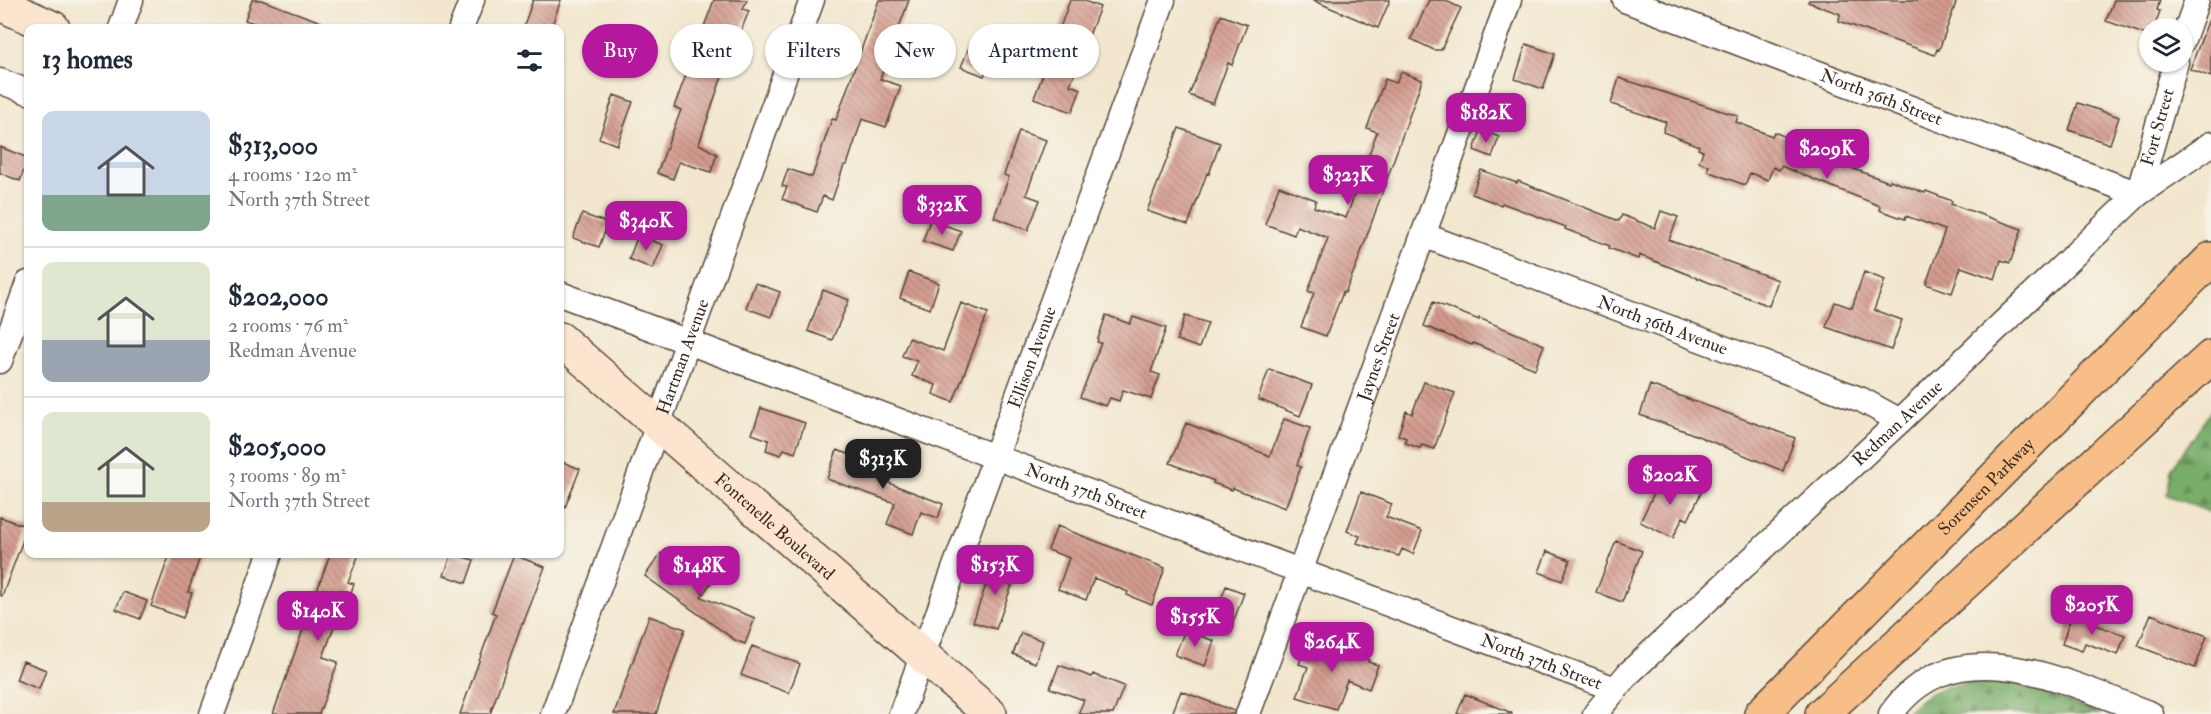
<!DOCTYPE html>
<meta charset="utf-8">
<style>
:root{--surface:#fff;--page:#f2f2f3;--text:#1f2937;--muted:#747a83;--line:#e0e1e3;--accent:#b5179e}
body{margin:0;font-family:"IM FELL Double Pica",serif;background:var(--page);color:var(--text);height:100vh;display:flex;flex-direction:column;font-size:22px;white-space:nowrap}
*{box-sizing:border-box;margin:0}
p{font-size:20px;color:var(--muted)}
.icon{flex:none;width:33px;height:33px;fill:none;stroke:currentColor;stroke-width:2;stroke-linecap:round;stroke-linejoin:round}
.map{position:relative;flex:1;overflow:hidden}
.details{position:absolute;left:24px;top:24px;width:540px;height:534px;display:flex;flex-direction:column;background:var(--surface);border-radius:12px;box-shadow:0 2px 4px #0004}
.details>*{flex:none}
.banner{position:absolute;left:582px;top:24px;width:570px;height:54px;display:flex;gap:12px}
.controls{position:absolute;left:2139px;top:18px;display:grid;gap:12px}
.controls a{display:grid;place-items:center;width:54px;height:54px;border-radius:50%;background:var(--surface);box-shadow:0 2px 4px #0004;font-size:30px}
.price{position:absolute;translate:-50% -51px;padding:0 14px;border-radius:12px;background:var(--accent);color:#fff;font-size:20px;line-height:39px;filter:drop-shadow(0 2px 3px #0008)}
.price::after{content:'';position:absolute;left:50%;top:36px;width:18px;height:14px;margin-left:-9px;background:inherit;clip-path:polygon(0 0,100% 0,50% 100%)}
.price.on{background:#222;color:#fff}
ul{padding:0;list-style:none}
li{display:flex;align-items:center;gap:18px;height:150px;padding:0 18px}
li+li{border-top:2px solid var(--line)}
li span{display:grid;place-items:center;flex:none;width:168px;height:120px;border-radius:12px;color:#555}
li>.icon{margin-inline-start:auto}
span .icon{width:72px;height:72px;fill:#fffc;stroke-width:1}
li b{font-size:26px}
h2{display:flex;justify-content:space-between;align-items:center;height:72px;padding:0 18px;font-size:26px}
.pill{padding:0 21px;border-radius:27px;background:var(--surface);box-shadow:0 2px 4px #0004;font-size:21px;line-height:54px}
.pill.on{background:var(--accent);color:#fff}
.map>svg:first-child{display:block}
.forest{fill:url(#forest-firs);stroke:#5a6c44;stroke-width:1.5}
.building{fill:url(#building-back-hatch)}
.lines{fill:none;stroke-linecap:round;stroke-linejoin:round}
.street-casing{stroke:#564638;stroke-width:27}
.secondary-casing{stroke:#564638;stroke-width:36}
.primary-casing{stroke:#564638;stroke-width:36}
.street{stroke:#fff;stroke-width:24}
.secondary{stroke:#fce5cf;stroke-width:33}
.primary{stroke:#f7be87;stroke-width:33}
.labels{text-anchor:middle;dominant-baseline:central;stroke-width:6;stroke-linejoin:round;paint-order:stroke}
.street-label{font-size:18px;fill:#3b2a1e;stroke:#f7f3e8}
</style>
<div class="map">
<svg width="2211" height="714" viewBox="0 0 2211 714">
<defs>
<pattern id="forest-firs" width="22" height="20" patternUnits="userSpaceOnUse" patternTransform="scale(1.5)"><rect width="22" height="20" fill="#78ad6a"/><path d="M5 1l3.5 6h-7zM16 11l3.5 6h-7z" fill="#648d57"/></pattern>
<pattern id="building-back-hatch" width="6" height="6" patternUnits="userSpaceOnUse" patternTransform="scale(1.5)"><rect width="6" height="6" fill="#d39b8e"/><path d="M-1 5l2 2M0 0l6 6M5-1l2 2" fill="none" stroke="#ac7f73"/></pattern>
</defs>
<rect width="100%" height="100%" fill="#f7f3e8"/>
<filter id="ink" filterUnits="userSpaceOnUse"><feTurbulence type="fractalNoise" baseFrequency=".0167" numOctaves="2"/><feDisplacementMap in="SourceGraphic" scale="12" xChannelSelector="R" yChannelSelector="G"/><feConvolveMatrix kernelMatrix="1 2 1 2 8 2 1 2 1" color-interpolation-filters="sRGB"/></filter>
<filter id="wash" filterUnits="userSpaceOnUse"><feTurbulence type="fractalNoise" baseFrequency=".008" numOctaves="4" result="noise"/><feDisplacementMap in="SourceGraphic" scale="24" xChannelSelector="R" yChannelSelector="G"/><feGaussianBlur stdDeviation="1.35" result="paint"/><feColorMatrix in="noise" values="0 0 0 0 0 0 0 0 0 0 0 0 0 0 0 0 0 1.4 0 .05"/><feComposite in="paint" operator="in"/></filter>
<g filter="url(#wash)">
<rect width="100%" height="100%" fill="#f2e7ce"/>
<!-- forest -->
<path class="forest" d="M2211,411V513L2167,495L2171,469Z
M1986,680L2018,684L2101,714H1905C1928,687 1953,684 1986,680Z"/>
<g id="blocks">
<!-- building -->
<path class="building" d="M252,0H261L332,26V28H256L258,24L245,20Z
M533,0H561L551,28H523Z
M714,0H747L743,9L749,11L720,82L699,144L717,154L711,172L679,162L673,179L657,173L681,110L674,107Z
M879,0H909L880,79L901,86L886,127L862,119L847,165H844L832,200L823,196L817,212L782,199L787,187L782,186L788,169L812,177L832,119L836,120Z
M1070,0H1082L1100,7L1070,85L1081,89L1072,112L1034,98L1048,61H1045L1055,36H1057Z
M1312,0H1390L1378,28Z
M1429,0H1444L1461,8L1441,50H1434L1411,39Z
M1809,0H1957L1939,50L1937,49L1935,55L1839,21L1840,14L1808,2Z
M2114,0H2160L2157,10L2160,11L2154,28H2150V36L2106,21Z
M1221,15L1247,25L1232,65L1228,63L1213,104L1189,95Z
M2209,19H2211V77L2190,69Z
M971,43L994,53L984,76L961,67Z
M1526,44L1555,54L1543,89L1515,79Z
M1401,72L1422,80L1358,261L1345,293L1343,292L1326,336L1301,327L1314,293L1308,291L1328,238L1297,226L1294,235L1265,224L1279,186L1316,200L1314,207L1346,218L1377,132L1367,128L1385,79L1396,83Z
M1619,78L1738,116L1736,122L1772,136L1774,132L1791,139V140L1852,166L1851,168L1889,182L1890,180L1925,193L1926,191L1952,201L1951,204L2022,229L2010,263L2001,260L1995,279L1961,267L1952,293L1926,284L1945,230L1906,216L1905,219L1879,210L1880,206L1781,166L1779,170L1773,167L1768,180L1750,173L1745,185L1707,171L1709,166L1699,162L1703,151L1698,149L1699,146L1663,132L1666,122L1611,104Z
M614,95L633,102L617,145L599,138Z
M2078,103L2119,117L2110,144L2069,130Z
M1179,128L1220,143L1209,174L1207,173L1188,225L1147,211Z
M1481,130L1499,137L1492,157L1474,150Z
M1019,131L1046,140L1026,195L1040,200L1028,230L994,217L1009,177L1004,175Z
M0,147L28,158L20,181L0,173Z
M1481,170L1517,183L1518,181L1619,221L1622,215L1655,228L1661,211L1678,217L1669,240L1778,280L1769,306L1639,255L1638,259L1609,248L1610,246L1565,229L1566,227L1502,203L1501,205L1472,194Z
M582,214L608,223L599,247L573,238Z
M930,220L961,231L953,251L923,241Z
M638,235L663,245L653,269L629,259Z
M909,272L939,283L930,309L900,298Z
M1864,272L1885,280L1874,310L1902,320L1891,350L1826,327L1835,302L1852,308Z
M755,283L780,292L771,317L746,308Z
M823,290L849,300L832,340L808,331Z
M1433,302L1479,320V318L1544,345L1535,369L1473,343L1472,345L1424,326Z
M961,303L988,313L953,402L933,394L936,385L912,376L917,361L902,356L909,338L943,351Z
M1106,315L1130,324L1133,317L1166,328L1151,372L1160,375L1151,399L1123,390L1119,401L1110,398L1106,406L1080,397L1101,343L1097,342Z
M1185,316L1208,323L1199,348L1177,340Z
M1269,369L1312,385L1300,416L1258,399Z
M1424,382L1455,393L1434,449L1422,445L1420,448L1405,443L1406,438L1398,435L1406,411L1412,414Z
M1650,385L1795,438L1783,471L1688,432L1640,415Z
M761,408L805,423L795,453L784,449L781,455L766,450L769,440L752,434Z
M1284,419L1310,428L1297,465L1301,467L1285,508L1233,488L1232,490L1213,483L1214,481L1170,463L1186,423L1270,456Z
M837,450L893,470L889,483L943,504L938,518L921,512L913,534L887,524L895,503L827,479Z
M560,461L580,469L561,518L560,517Z
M1663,475L1701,493L1688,520L1683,517L1673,538L1640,522Z
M1361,492L1392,504L1386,517L1422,531L1413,554L1402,549L1399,556L1375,549L1357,543L1360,536L1347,531Z
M0,517L28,527L2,596L0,595Z
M1057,526L1165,568L1152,605L1127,595L1128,592L1094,578L1086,600L1058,589L1069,558L1048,550Z
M1616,541L1642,551L1622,602L1596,592Z
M1547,551L1570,560L1562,581L1539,572Z
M661,553L684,570L688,564L712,581L701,597L755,618L745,644L735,640L645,576Z
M170,554H201L188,592L192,593L183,618L151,606Z
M330,554H359L348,582L354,584L342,617L338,616L323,657L338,662L319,714H273Z
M452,554L474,560L466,583L444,575Z
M514,555L545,567L523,624L522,623L490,714H460L496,614L492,612Z
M994,562L1017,571L996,629L973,622Z
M1226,586L1244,593L1229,634L1211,627Z
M123,592L147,601L140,619L116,609Z
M2072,614L2096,623L2095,625L2125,635L2118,655L2085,643L2082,651L2062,644Z
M2151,614L2207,636L2195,668L2138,646Z
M649,616L685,629L656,714H614Z
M1185,630L1214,641L1205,666L1175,655Z
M1021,633L1043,641L1035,663L1013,654Z
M1308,639L1369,660L1368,662L1378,665L1369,689L1347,680L1336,709L1297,697L1308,667L1299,664Z
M752,646L800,664L789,693L741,675Z
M23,661L46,670L39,689L16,680Z
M1059,665L1092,677L1093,674L1124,686L1113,714H1078L1084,700L1050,688Z
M1181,691L1234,711V714H1172Z
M1465,694L1512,713V714H1457Z"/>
</g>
</g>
<g filter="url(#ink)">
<use href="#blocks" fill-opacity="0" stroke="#564638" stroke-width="1.5"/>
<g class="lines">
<defs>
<g id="street">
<path id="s1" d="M1625,0L2138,194L2176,62"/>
<path d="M121,28L131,0"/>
<path d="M461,28L472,0"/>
<path d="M2182,42L2197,0"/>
<path d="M0,81L28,92"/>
<path id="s2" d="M1423,235L1862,400L1900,421"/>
<path id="s3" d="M560,294L1615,689"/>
<path d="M0,361L28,283"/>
<path d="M212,714L270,554"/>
<path id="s4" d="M553,714L812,0"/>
<path id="s5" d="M901,714L1163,0"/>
<path id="s6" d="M1248,714L1509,0"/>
<path id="s7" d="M1595,714L1628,674L1900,421L2138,194L2211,144"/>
<path d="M1891,714C1955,623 2070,684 2151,714"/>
</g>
<g id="secondary">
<path d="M0,4L53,28"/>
<path id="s8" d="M560,339L990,714"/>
</g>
<g id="primary">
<path id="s9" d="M1761,714L2211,259"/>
<path d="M1822,714L2211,357"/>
</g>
</defs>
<!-- street casing -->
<use href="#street" class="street-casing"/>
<!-- secondary casing -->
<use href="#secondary" class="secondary-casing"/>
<!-- primary casing -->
<use href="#primary" class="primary-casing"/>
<!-- street -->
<use href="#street" class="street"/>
<!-- secondary -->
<use href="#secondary" class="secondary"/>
<!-- primary -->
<use href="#primary" class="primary"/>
</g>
</g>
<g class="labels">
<!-- street labels -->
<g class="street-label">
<text stroke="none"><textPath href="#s1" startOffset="274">North 36th Street</textPath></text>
<text stroke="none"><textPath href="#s1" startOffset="618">Fort Street</textPath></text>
<text stroke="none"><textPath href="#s2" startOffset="256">North 36th Avenue</textPath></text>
<text stroke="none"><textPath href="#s4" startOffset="380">Hartman Avenue</textPath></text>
<text stroke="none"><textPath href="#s5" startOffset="380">Ellison Avenue</textPath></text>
<text stroke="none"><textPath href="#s6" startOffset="380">Jaynes Street</textPath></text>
<text stroke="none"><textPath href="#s7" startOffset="420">Redman Avenue</textPath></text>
<text stroke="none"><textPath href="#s9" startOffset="320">Sorensen Parkway</textPath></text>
<text stroke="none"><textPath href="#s3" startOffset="562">North 37th Street</textPath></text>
<text stroke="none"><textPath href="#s8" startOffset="285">Fontenelle Boulevard</textPath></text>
<text stroke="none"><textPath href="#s3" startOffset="1048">North 37th Street</textPath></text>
</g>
</g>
</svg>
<div class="controls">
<a><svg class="icon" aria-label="layers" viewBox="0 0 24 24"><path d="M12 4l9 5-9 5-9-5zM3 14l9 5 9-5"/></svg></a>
</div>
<b class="price" style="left:1486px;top:144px">$182K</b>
<b class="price" style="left:1827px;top:180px">$209K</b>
<b class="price" style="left:1348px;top:206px">$323K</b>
<b class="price" style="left:942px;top:236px">$332K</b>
<b class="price" style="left:646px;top:252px">$340K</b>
<b class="price on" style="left:883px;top:490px">$313K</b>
<b class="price" style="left:1670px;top:506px">$202K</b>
<b class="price" style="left:995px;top:596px">$153K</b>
<b class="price" style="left:699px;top:597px">$148K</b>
<b class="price" style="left:2092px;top:636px">$205K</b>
<b class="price" style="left:318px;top:642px">$140K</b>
<b class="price" style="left:1195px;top:648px">$155K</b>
<b class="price" style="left:1332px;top:673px">$264K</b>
<div class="banner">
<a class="pill on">Buy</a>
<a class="pill">Rent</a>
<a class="pill">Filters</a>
<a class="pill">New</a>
<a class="pill">Apartment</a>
</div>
<section class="details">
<h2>13 homes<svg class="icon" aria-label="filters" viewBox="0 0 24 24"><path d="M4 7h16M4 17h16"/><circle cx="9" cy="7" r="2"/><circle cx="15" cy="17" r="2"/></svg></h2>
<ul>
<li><span style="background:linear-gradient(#c9d6e8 70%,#7fa58c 0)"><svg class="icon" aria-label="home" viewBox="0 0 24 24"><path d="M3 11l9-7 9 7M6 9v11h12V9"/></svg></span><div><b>$313,000</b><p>4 rooms · 120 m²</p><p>North 37th Street</p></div></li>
<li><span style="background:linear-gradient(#dfe7d0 65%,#9aa5b1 0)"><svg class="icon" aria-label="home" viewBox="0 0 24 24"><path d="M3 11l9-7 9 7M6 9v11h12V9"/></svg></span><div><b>$202,000</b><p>2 rooms · 76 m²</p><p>Redman Avenue</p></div></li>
<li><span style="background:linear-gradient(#dfe7d0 75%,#b9a48a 0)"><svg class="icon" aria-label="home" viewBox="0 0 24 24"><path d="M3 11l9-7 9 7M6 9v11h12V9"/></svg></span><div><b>$205,000</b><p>3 rooms · 89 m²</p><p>North 37th Street</p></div></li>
</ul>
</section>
</div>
